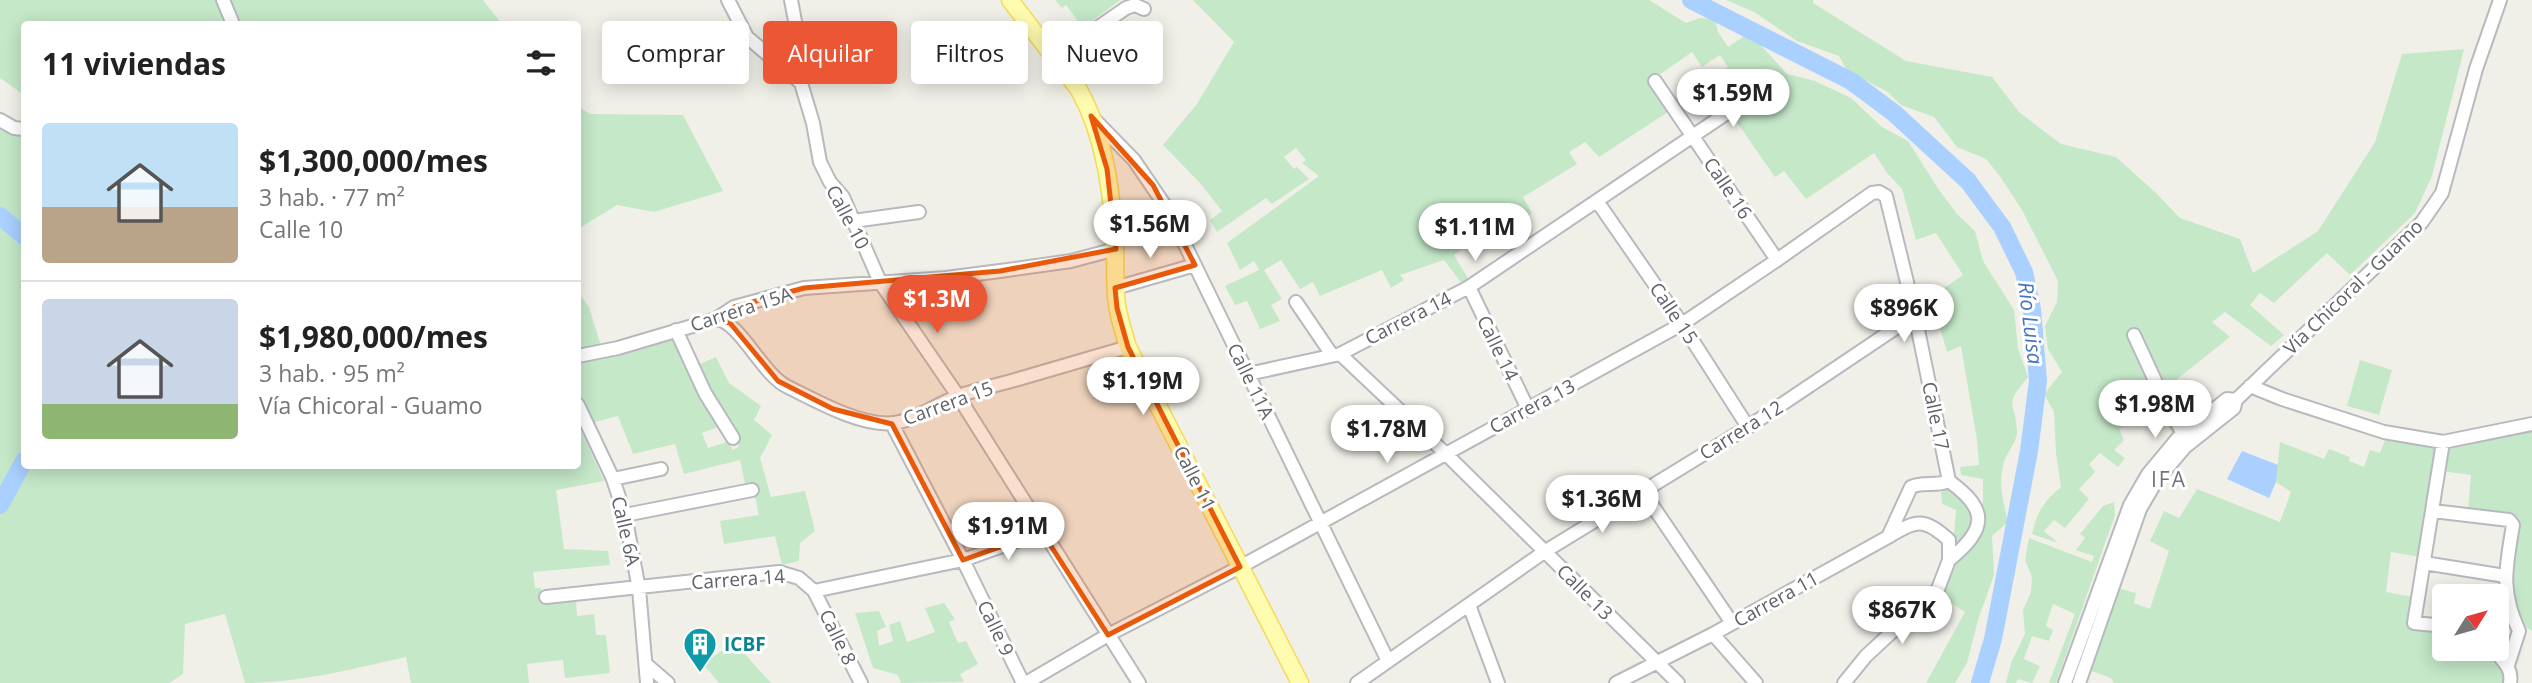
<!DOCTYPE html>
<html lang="es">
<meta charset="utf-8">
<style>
:root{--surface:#fff;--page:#f6f6f6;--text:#222;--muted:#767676;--line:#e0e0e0;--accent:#eb5734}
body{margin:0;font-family:"Open Sans",sans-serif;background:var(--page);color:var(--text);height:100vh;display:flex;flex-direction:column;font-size:26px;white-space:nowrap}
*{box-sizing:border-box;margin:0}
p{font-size:23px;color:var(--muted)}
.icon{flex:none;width:38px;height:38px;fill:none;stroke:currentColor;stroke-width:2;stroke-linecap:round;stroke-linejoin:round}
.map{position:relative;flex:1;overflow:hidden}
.panel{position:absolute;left:21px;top:21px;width:560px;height:448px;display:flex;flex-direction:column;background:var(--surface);border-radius:7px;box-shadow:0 4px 18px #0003}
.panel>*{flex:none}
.guide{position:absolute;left:602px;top:21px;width:665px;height:63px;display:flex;gap:14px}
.needle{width:46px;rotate:53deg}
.tools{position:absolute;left:2432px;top:584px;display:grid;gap:14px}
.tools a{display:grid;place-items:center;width:77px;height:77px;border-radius:7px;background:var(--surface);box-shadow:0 4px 18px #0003;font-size:35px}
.price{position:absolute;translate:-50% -60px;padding:0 16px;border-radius:24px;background:#fff;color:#222;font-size:23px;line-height:46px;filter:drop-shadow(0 2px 4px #0008)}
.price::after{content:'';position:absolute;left:50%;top:42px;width:21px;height:16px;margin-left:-10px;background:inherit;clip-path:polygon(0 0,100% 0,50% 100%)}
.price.selected{background:var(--accent);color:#fff}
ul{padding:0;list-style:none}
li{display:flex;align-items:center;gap:21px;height:175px;padding:0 21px}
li+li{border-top:2px solid var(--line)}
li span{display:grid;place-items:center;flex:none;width:196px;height:140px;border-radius:7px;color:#555}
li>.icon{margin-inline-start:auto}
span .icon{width:84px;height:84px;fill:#fffc;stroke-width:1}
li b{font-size:30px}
h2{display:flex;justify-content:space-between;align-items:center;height:84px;padding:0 21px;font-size:30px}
.pill{padding:0 24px;border-radius:7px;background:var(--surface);box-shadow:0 4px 18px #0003;font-size:24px;line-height:63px}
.pill.selected{background:var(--accent);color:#fff}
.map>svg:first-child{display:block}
.green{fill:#c5e8c9}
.water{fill:#aad0ff}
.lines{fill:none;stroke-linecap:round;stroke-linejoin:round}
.river{stroke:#aad0ff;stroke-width:18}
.minor-casing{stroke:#b8b9be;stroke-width:16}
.major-casing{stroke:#f3da5f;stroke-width:19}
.minor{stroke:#fff;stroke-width:12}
.major{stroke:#fffbaf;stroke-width:16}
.marked{fill:#e8590c;fill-opacity:0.2;stroke:#e8590c;stroke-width:5;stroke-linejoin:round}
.labels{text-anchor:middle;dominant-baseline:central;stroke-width:6;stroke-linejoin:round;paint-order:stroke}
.street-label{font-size:19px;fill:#5f6268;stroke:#fff}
.culture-label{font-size:19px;font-weight:bold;fill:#0d838f;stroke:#fff;text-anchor:start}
.water-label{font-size:21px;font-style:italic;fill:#4673bd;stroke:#fff}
.neighbourhood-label{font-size:21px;letter-spacing:2px;fill:#70747a;stroke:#fff}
</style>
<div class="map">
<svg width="2532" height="683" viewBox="0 0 2532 683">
<rect width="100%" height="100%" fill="#f1f0e8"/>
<!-- green -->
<path class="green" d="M0,0H483L502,24H24V95L0,78Z
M1055,0H1120L1083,28L1066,5L1062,8Z
M1193,0H1649L1686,23L1700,18L1715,19L1718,32L1728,47L1743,37L1756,40L1787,74L1815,81L1851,98L1882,127L1908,141L1939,190L1957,214L1975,231L1983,261L2014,310L2018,348L2028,377C2002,408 2016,400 2017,432C2017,442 2007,452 2004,462C1998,483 2003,501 2008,522L1992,536L1994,575L1978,620L1967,663L1955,683H1926L1965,612L1934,592L1954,536L1956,510L1942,504L1941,492L1946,489L1964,500L1983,504V479L1961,475L1960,467L1979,465L1977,440L1961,346L1947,352L1931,297L1963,275L1936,233L1916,240L1902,189L1887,173L1874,153L1806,199L1784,171L1775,177L1731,114L1711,118L1693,91L1728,67L1720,55L1702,67L1692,52L1659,75L1650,76L1671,110L1599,157L1585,142L1569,152L1577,164L1523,197L1532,213L1506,231L1492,212L1474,224L1482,235L1454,255L1469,280L1463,285L1444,260L1400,275L1404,280L1391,288L1382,270L1320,296L1313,282L1300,289L1281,260L1264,270L1282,299L1271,305L1280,321L1260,329L1247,301L1235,305L1225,286L1259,270L1254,261L1240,270L1227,243L1319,176L1302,163L1306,160L1296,148L1284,157L1294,169L1297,167L1309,179L1272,204L1266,198L1217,232L1210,220L1222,211L1200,183L1163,145L1197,104L1234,42Z
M1726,0H1813V3L1906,61L1992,77L2019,112L2061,144L2116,157L2156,193L2180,218L2240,239L2253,273L2318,231L2375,142L2402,54L2464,49L2432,176L2415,213L2350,275L2327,253L2274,303L2260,293L2250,305L2284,335L2271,346L2225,312L2212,322L2230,337L2161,392L2180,425L2172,432L2166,424L2159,428L2151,412L2119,429L2124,440L2114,450L2125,458L2118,467L2100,453L2089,464L2095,472L2079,489L2089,499L2065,528L2054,520L2044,531L2058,543L2032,534C2037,512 2044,501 2061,487L2056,453L2054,412L2044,394L2062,372L2048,349L2045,326L2057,302L2058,281L2022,210L1999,175L1986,159L1957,147L1934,117L1901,105L1888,92L1847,71L1839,56L1797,41L1754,12Z
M578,106L590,114L683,115L723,191L654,212L617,205L578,229Z
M0,127L24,133V466H578V424L604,481L556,490L564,549L608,551L610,565L533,572L535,588H541V601L576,600L577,616L594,614L596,635H606L610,673L565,678L563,660L527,664L529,683H411L406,657C353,669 299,683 245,683L225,614L185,624L183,674L169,683H0Z
M578,292L589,307L601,346L578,350Z
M673,339L705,406L721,426L702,433L708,448L727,442L733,450L739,446L695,366L716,357L729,383L761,406L754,420L772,435L760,458L771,497L805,491L815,531L800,543L799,561L782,565L775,536L724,544L720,521L759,515L752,483L745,484L740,460L684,474L675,444L633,454L618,416L591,423L578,394V359Z
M2360,360L2392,370L2379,415L2347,406Z
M2532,429V631L2527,628L2507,589L2516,525L2468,510L2471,475L2441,471L2445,445Z
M2385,440L2436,447L2420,557L2391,552L2386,592L2413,597L2411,628L2445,633V649H2486L2507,679L2506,683H2114L2111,678L2086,669L2114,587L2136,593L2134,603L2150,609L2169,551L2150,541L2164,511L2179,518L2197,489L2280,522L2291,492L2276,482L2280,442L2324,459L2329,449L2350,457L2349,461L2364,467L2370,450L2380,453Z
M2114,502L2115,515L2056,683H2049L2075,614L2053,604L2046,626L2053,630L2049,641L2032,636L2024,659L2040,666L2032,683L2018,679L2016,683H2006L2011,663L2025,634L2023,610L2031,592L2032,577L2025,560L2029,538L2092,562L2094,556L2076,550L2085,538L2080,534L2103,506Z
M944,603L955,619L949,622L958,643L966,641L978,664L960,674L964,682L901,683L898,675L873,668L855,613L879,611L886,627L877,631L879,646L893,641L889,625L900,621L907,642L935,632L925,608Z
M734,642L771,683H719L703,664Z"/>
<!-- water -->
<path class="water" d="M2242,451L2278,465L2276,482L2269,498L2227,479Z"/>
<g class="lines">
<!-- river -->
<path class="river" d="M1691,0L1851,81L1894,113L1968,181L2002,227L2024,272L2032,309L2038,381L2029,451L1993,639L1980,683
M0,216L24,236
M0,505L24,461"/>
<defs>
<path id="minor" d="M223,0L233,24
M728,0L747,37L801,83L813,123L820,162L830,182L843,197L880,282L958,396L1139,683
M791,0L802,58L801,83
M1054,58L1126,8L1135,5L1144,9
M1655,81L1777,260
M1092,117L1134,160L1168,210L1388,661
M0,120L14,128L24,129
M1597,201L1682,324L1748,427
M853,221L919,212
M1469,287L1528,409
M1115,288L1195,265
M1296,302L1332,355
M716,319C740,321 762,375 788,387C816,401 862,427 894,423C916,420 937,404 958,396C976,390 996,385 1015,380C1052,369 1090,358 1128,347
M676,330L705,393L733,438
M2134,335L2158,387L2183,434
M1340,354L1445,453L1678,683
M578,356L618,348L662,335L716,319L734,307L804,288L946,278L1000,271L1071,261L1116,249
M1248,374L1340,354L1469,287L1755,94
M2250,386L2282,399L2384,432L2443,442L2532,424
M578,405L613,479L625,515L639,589L647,683
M892,424L963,560L1023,683
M2443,442L2414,623L2445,626
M613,479L661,469
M1949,481C1989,510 1987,529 1949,560
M1642,490L1732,623
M2433,511L2509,520L2513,525C2506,568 2500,590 2519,631L2508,665
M625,515L752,490
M2424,563L2505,576
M814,591L861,683
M546,597L779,572L799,578L814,591L963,560L1042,532
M1469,605L1498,683
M1713,634L1756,683
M2493,649C2502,660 2513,668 2510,683
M647,665L668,683
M1026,683L1108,635L1240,567L1682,324L1777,260L1872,193L1879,192L1886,196L1915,315L1949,481
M1357,683L1544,552L1748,427L1915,315
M1616,683L1713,634L1888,537L1911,487C1923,481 1936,487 1949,481
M1844,683L1866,656L1938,589L1949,560V540C1923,517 1917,520 1888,537
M2065,683L2130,505L2148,474L2177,439L2227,399L2236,400
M2079,683L2140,509L2157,480L2185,447L2234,408L2236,400L2422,222L2442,193L2476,69L2500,0"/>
<path id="major" d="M1010,0L1079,90C1105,137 1112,193 1115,246C1116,266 1114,285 1117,305C1119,319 1124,333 1128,347L1300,683"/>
</defs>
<!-- minor casing -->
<use href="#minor" class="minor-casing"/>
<!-- major casing -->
<use href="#major" class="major-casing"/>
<!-- minor -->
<use href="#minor" class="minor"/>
<!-- major -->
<use href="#major" class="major"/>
</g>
<!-- marked area -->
<path class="marked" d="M1091,116L1153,185L1195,265L1115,288L1117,308L1128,347L1240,567L1108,635L1042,532L963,560L892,424L833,409L778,381L730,323L716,319L734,307L804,288L1000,271L1116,249L1107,169Z"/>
<!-- icons -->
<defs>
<symbol id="building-pin" viewBox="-11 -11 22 30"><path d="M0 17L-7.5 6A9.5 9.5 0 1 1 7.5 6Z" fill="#0f9aa8" stroke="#fff"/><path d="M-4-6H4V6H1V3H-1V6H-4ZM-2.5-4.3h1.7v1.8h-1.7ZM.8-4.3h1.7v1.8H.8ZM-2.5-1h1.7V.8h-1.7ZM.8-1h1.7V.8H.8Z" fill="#fff"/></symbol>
</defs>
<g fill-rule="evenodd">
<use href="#building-pin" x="681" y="625" width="38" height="52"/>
</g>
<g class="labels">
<!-- street labels -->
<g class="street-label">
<text transform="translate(1728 188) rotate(56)">Calle 16</text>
<text transform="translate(848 217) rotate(62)">Calle 10</text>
<text transform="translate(2353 287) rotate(-44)">Vía Chicoral - Guamo</text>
<text transform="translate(741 309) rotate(-18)">Carrera 15A</text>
<text transform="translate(1674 313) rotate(56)">Calle 15</text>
<text transform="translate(1408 318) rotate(-27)">Carrera 14</text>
<text transform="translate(1498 348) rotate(64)">Calle 14</text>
<text transform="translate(1251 381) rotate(64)">Calle 11A</text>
<text transform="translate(948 403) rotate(-20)">Carrera 15</text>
<text transform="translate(1532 406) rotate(-28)">Carrera 13</text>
<text transform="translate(1936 416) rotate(78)">Calle 17</text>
<text transform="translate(1741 430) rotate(-32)">Carrera 12</text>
<text transform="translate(1195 478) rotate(63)">Calle 11</text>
<text transform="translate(626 531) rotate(77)">Calle 6A</text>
<text transform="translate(738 579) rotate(-4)">Carrera 14</text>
<text transform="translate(1585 592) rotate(45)">Calle 13</text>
<text transform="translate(1776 599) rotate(-29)">Carrera 11</text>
<text transform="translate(996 628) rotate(64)">Calle 9</text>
<text transform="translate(838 637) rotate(64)">Calle 8</text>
</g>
<!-- culture labels -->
<g class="culture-label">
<text x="724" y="644">ICBF</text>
</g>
<!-- water labels -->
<g class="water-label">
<text transform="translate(2031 323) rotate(83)">Río Luisa</text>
</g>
<!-- neighbourhood labels -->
<g class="neighbourhood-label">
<text x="2169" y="479">IFA</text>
</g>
</g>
</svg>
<div class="tools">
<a><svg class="needle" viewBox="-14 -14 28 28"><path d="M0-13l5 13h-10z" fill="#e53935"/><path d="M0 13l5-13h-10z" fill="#767676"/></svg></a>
</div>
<b class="price" style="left:1733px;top:129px">$1.59M</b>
<b class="price" style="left:1150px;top:260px">$1.56M</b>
<b class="price" style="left:1475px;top:263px">$1.11M</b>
<b class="price selected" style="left:937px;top:335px">$1.3M</b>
<b class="price" style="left:1904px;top:344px">$896K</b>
<b class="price" style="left:1143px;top:417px">$1.19M</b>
<b class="price" style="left:2155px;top:440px">$1.98M</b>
<b class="price" style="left:1387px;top:465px">$1.78M</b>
<b class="price" style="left:1602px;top:535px">$1.36M</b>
<b class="price" style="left:1008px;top:562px">$1.91M</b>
<b class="price" style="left:1902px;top:646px">$867K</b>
<div class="guide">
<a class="pill">Comprar</a>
<a class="pill selected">Alquilar</a>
<a class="pill">Filtros</a>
<a class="pill">Nuevo</a>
</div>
<section class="panel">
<h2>11 viviendas<svg class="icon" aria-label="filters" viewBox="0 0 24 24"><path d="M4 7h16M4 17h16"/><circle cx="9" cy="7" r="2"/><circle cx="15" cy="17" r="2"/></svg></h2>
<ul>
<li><span style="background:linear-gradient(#bfe0f5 60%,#b9a48a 0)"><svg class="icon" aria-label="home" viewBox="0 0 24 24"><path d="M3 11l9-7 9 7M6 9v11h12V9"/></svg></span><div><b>$1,300,000/mes</b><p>3 hab. · 77 m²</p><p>Calle 10</p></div></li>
<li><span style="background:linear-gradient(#c9d6e8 75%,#8fb573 0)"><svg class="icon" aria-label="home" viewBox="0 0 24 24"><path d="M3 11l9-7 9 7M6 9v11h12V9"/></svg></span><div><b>$1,980,000/mes</b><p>3 hab. · 95 m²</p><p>Vía Chicoral - Guamo</p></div></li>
</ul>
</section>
</div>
